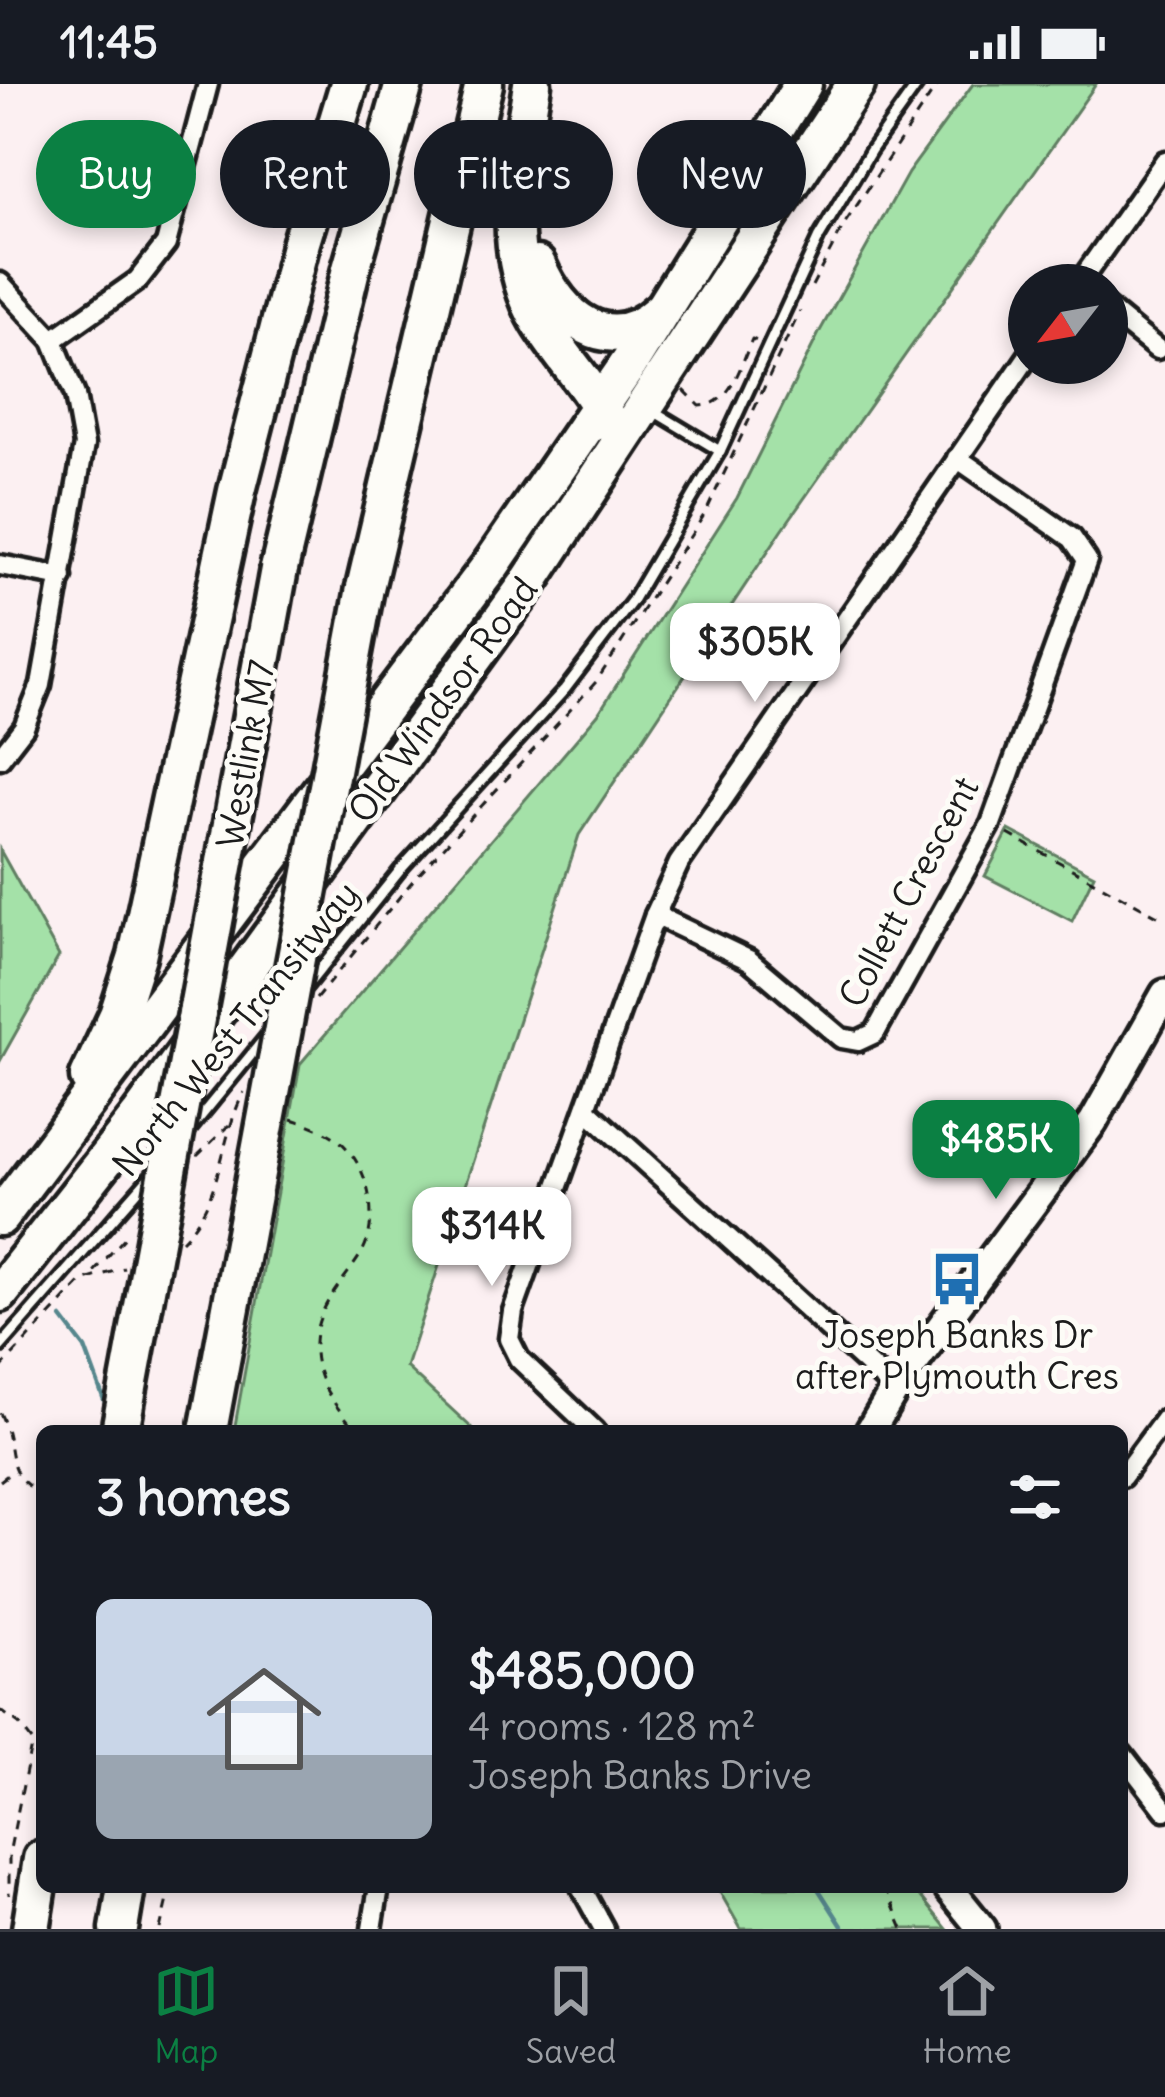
<!DOCTYPE html>
<html lang="en">
<head>
<meta charset="utf-8">
<style>
	body { margin:0; font-family:Delius,sans-serif; background:#20242c; color:#f1f3f6; height:100vh; display:flex; flex-direction:column; font-size:45px; white-space:nowrap }
	* { box-sizing:border-box; margin:0 }
	p { font-size:39px; color:#9ea1a6 }
	.icon { flex:none; width:66px; height:66px; fill:none; stroke:currentColor; stroke-width:2; stroke-linecap:round; stroke-linejoin:round }
	.map { position:relative; flex:1; overflow:hidden }
	.details { position:absolute; left:36px; top:1341px; width:1092px; height:468px; display:flex; flex-direction:column; background:#171b24; border-radius:18px; box-shadow:0 6px 18px #0003 }
	.details>* { flex:none }
	.top-card { position:absolute; left:36px; top:36px; width:1095px; height:108px; display:flex; gap:24px }
	.needle { width:78px; rotate:239deg }
	.fabs { position:absolute; left:1008px; top:180px; display:grid; gap:24px }
	.fabs a { display:grid; place-items:center; width:120px; height:120px; border-radius:50%; background:#171b24; box-shadow:0 6px 18px #0003; font-size:60px }
	.price { position:absolute; translate:-50% -102px; padding:0 27px; border-radius:24px; background:#fff; color:#222; font-size:39px; line-height:78px; filter:drop-shadow(0 3px 6px #0008) }
	.price::after { content:''; position:absolute; left:50%; top:72px; width:36px; height:27px; margin-left:-18px; background:inherit; clip-path:polygon(0 0,100% 0,50% 100%) }
	.price.on { background:#0b8043; color:#fff }
	ul { padding:0; list-style:none }
	li { display:flex; align-items:center; gap:36px; height:300px; padding:0 60px }
	li span { display:grid; place-items:center; flex:none; width:336px; height:240px; border-radius:18px; color:#555 }
	li>.icon { margin-inline-start:auto }
	span .icon { width:144px; height:144px; fill:#fffc; stroke-width:1 }
	li b { font-size:51px }
	h2 { display:flex; justify-content:space-between; align-items:center; height:144px; padding:0 60px; font-size:51px }
	.pill { padding:0 42px; border-radius:54px; background:#171b24; box-shadow:0 6px 18px #0003; font-size:42px; line-height:108px }
	.pill.on { background:#0b8043; color:#fff }
	.status { display:flex; justify-content:space-between; align-items:center; height:84px; padding:0 60px; background:#171b24; direction:ltr }
	.status svg { height:33px; fill:currentColor }
	.tab-bar { display:flex; justify-content:space-around; align-items:center; height:168px; border-top:3px solid #363941; background:#171b24; font-size:33px; color:#9ea1a6 }
	.tab-bar a { display:grid; justify-items:center; gap:6px }
	.tab-bar .on { color:#0b8043 }
	.map>svg:first-child { display:block }
	.green { fill:#a4e1a8; stroke:#607e62; stroke-width:3 }
	.lines { fill:none; stroke-linecap:round; stroke-linejoin:round }
	.stream { stroke:#56878d; stroke-width:4.5 }
	.lane-casing { stroke:#1c1c1c; stroke-width:18 }
	.street-casing { stroke:#1c1c1c; stroke-width:27 }
	.secondary-casing { stroke:#1c1c1c; stroke-width:36 }
	.highway-casing { stroke:#1c1c1c; stroke-width:45 }
	.path { stroke:#1c1c1c; stroke-width:3; stroke-dasharray:9 9; stroke-linecap:butt }
	.lane { stroke:#fdfcf7; stroke-width:9 }
	.street { stroke:#fdfcf7; stroke-width:18 }
	.secondary { stroke:#fdfcf7; stroke-width:27 }
	.highway { stroke:#fdfcf7; stroke-width:36 }
	.highway-bridge-casing { stroke:#1c1c1c; stroke-width:45; stroke-linecap:butt }
	.highway-bridge { stroke:#fdfcf7; stroke-width:36 }
	.labels { text-anchor:middle; dominant-baseline:central; stroke-width:10; stroke-linejoin:round; paint-order:stroke }
	.street-label { font-size:36px; fill:#1c1c1c; stroke:#fdfcf7 }
	.poi-label { font-size:36px; fill:#1c1c1c; stroke:#fdfcf7 }
</style>
</head>
<body>
<div class="status"><b>11:45</b><svg viewBox="0 0 49 12"><path d="M0 12V9h3v3zM5 12V6h3v6zM10 12V3h3v9zM15 12V0h3v12zM26 1h20v11H26zM47 4h2v5h-2z"/></svg></div>
<div class="map">
<svg width="1165" height="1845" viewBox="0 0 1165 1845">
	<rect width="100%" height="100%" fill="#fcf0f2"/>
	<filter id="ink" filterUnits="userSpaceOnUse"><feTurbulence type="fractalNoise" baseFrequency=".00833" numOctaves="2"/><feDisplacementMap in="SourceGraphic" scale="24" xChannelSelector="R" yChannelSelector="G"/><feConvolveMatrix kernelMatrix="1 2 1 2 8 2 1 2 1" color-interpolation-filters="sRGB"/></filter>
	<g filter="url(#ink)">
		<g class="green">
			<polygon points="973,0 1096,0 782,446 579,751 406,1283 475,1347 234,1347 300,980 598,630 737,414 820,247 908,89"/>
			<polygon points="1009,746 1094,791 1072,837 985,792"/>
			<polygon points="0,766 59,872 0,977"/>
			<polygon points="717,1803 913,1803 947,1845 741,1845"/>
		</g>
		<g class="lines">
			<g class="stream">
				<polyline points="62,1234 85,1264 107,1324"/>
				<polyline points="817,1803 844,1845"/>
			</g>
			<defs>
				<g id="lane">
					<polyline points="650,325 720,367"/>
					<polyline points="306,903 401,785 565,605 632,517 720,367 819,153 871,66 918,0"/>
					<polyline points="188,1048 269,949"/>
					<polyline points="0,1263 154,1088"/>
				</g>
				<g id="street">
					<polyline points="0,199 53,256 75,311 84,361 41,601 24,643 0,674"/>
					<polyline points="1078,201 1165,77"/>
					<polyline points="1107,224 1157,265"/>
					<polyline points="53,256 138,196 166,160 208,0"/>
					<polyline points="0,481 62,493"/>
					<polyline points="655,831 749,876 841,954 858,957 875,949 991,740 1087,476 1072,454 957,374"/>
					<polyline points="587,1026 895,1305"/>
					<polyline points="595,1347 519,1275 509,1255 513,1227 655,831 679,779 1029,271"/>
					<polyline points="1122,1393 1165,1335"/>
					<polyline points="1122,1670 1165,1726"/>
					<polyline points="581,1803 604,1845"/>
					<polyline points="372,1845 379,1803"/>
				</g>
				<g id="secondary">
					<polyline points="870,1347 895,1305 1093,1038 1165,910"/>
					<polyline points="948,1803 982,1845"/>
				</g>
				<g id="highway">
					<path d="M532,0C520,82 496,162 540,238C561,273 591,302 609,339"/>
					<path d="M537,181C559,234 609,275 659,228"/>
					<polyline points="279,485 351,185 404,0"/>
					<polyline points="365,504 484,0"/>
					<polyline points="89,993 118,931 137,872 237,407 301,158 349,0"/>
					<polyline points="0,1133 491,481 630,278 803,0"/>
					<polyline points="0,1209 139,1033 527,501 856,0"/>
					<polyline points="31,1845 42,1775"/>
					<polyline points="119,1845 126,1803"/>
				</g>
			</defs>
			<use href="#lane" class="lane-casing"/>
			<use href="#street" class="street-casing"/>
			<use href="#secondary" class="secondary-casing"/>
			<use href="#highway" class="highway-casing"/>
			<g class="path">
				<polyline points="812,202 845,139 938,0"/>
				<path d="M684,306L700,322C732,321 741,280 752,255L759,258"/>
				<polyline points="1008,750 1165,836"/>
				<polyline points="316,915 415,794 596,598 706,428 800,227"/>
				<path d="M292,1035C306,1039 322,1045 334,1053C368,1076 382,1135 361,1170C343,1199 317,1221 315,1258C313,1295 334,1321 357,1347"/>
				<polyline points="197,1072 229,1041"/>
				<path d="M181,1157C224,1115 218,1058 244,1008"/>
				<polyline points="94,1188 127,1151"/>
				<polyline points="0,1285 82,1197 124,1184"/>
				<path d="M0,1329C18,1365 0,1389 42,1410"/>
				<polyline points="0,1397 9,1390"/>
				<polyline points="0,1626 19,1640 32,1657 9,1770 9,1811"/>
				<polyline points="885,1803 903,1845"/>
				<polyline points="160,1845 170,1803"/>
			</g>
			<use href="#lane" class="lane"/>
			<use href="#street" class="street"/>
			<use href="#secondary" class="secondary"/>
			<use href="#highway" class="highway"/>
			<defs>
				<g id="highway-bridge">
					<polyline points="120,1347 279,485"/>
					<polyline points="208,1347 365,504"/>
				</g>
			</defs>
			<use href="#highway-bridge" class="highway-bridge-casing"/>
			<use href="#highway-bridge" class="highway-bridge"/>
		</g>
	</g>
	<defs>
		<symbol id="bus-bare" viewBox="-9 -9 18 18"><path d="M-5-6H5V4H4V6H2V4H-2V6H-4V4H-5ZM-3.5-4V0h7V-4ZM-3.5 1.2v1.5H-2V1.2ZM2 1.2v1.5H3.5V1.2Z" fill="#1f6fb2" stroke="#fdfcf7" stroke-width="2.5" paint-order="stroke"/></symbol>
	</defs>
	<g fill-rule="evenodd">
		<use href="#bus-bare" x="919" y="1157" width="76" height="76"/>
	</g>
	<g class="labels">
		<g class="street-label">
			<text transform="translate(443 616) rotate(-54)">Old Windsor Road</text>
			<text transform="translate(246 670) rotate(-80)">Westlink M7</text>
			<text transform="translate(909 808) rotate(-62)">Collett Crescent</text>
			<text transform="translate(236 945) rotate(-51)">North West Transitway</text>
		</g>
		<g class="poi-label">
			<text x="957" y="1251">Joseph Banks Dr<tspan x="957" dy="41">after Plymouth Cres</tspan></text>
		</g>
	</g>
</svg>
<div class="fabs">
<a><svg class="needle" viewBox="-14 -14 28 28"><path d="M0-13l5 13h-10z" fill="#e53935"/><path d="M0 13l5-13h-10z" fill="#9ea1a6"/></svg></a>
</div>
<b class="price" style="left:755px;top:621px">$305K</b>
<b class="price on" style="left:996px;top:1118px">$485K</b>
<b class="price" style="left:492px;top:1205px">$314K</b>
<div class="top-card">
<a class="pill on">Buy</a>
<a class="pill">Rent</a>
<a class="pill">Filters</a>
<a class="pill">New</a>
</div>
<section class="details">
<h2>3 homes<svg class="icon" aria-label="filters" viewBox="0 0 24 24"><path d="M4 7h16M4 17h16"/><circle cx="9" cy="7" r="2"/><circle cx="15" cy="17" r="2"/></svg></h2>
<ul>
<li><span style="background:linear-gradient(#c9d6e8 65%,#9aa5b1 0)"><svg class="icon" aria-label="home" viewBox="0 0 24 24"><path d="M3 11l9-7 9 7M6 9v11h12V9"/></svg></span><div><b>$485,000</b><p>4 rooms · 128 m²</p><p>Joseph Banks Drive</p></div></li>
</ul>
</section>
</div>
<nav class="tab-bar">
<a class="on"><svg class="icon" aria-label="map" viewBox="0 0 24 24"><path d="M3 6l6-2 6 2 6-2v14l-6 2-6-2-6 2zM9 4v14M15 6v14"/></svg>Map</a>
<a><svg class="icon" aria-label="saved" viewBox="0 0 24 24"><path d="M7 4h10v16l-5-4-5 4z"/></svg>Saved</a>
<a><svg class="icon" aria-label="home" viewBox="0 0 24 24"><path d="M3 11l9-7 9 7M6 9v11h12V9"/></svg>Home</a>
</nav>
</body>
</html>
